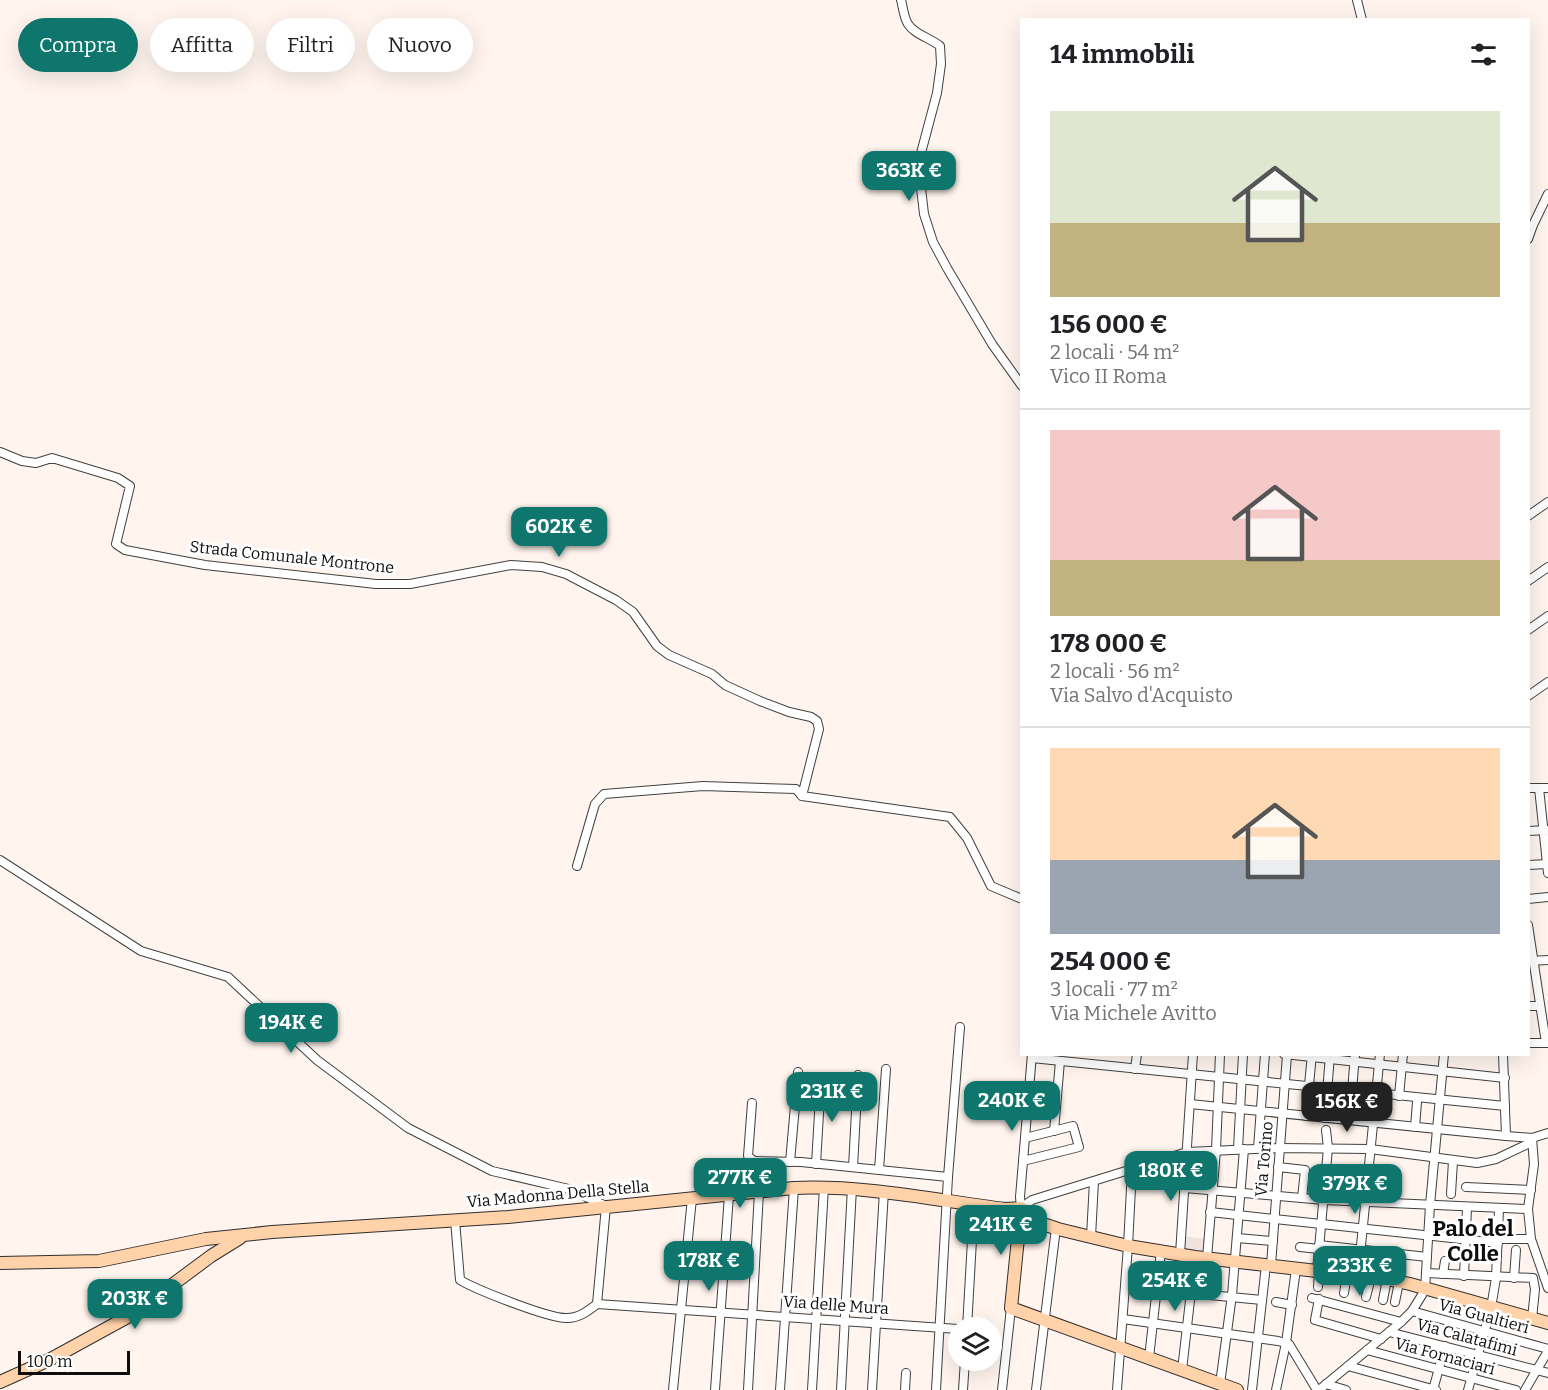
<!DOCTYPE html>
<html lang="it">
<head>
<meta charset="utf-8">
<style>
	body { margin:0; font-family:Bitter,serif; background:#f6f6f6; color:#202124; height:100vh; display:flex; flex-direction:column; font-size:22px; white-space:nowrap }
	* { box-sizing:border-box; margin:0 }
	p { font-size:20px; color:#757577 }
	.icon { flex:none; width:33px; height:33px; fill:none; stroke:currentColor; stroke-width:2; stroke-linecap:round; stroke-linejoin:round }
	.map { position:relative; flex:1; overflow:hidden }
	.details { position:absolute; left:1020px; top:18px; width:510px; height:1038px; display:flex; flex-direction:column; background:#fff; border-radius:0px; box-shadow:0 6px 24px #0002 }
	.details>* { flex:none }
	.banner { position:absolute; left:18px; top:18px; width:570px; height:54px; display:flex; gap:12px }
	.controls { position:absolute; left:948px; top:1317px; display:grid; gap:12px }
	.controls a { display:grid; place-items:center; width:54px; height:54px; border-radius:50%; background:#fff; box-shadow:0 6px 24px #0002; font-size:30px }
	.scale { position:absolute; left:18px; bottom:15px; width:112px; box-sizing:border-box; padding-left:6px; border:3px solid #0d0d0d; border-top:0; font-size:16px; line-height:21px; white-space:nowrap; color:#0d0d0d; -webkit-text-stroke:4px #fff; paint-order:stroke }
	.price { position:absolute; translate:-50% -51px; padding:0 14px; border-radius:12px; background:#0f766e; color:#fff; font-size:20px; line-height:39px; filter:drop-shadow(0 2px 3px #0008) }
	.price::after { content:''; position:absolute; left:50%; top:36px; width:18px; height:14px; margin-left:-9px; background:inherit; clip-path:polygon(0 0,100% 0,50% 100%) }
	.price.current { background:#222; color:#fff }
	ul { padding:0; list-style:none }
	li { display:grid; align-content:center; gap:12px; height:318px; padding:0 30px }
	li+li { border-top:2px solid #e0e0e0 }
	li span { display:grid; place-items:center; height:186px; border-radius:0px; color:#555 }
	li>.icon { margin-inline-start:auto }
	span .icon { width:108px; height:108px; fill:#fffc; stroke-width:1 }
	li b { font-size:26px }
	h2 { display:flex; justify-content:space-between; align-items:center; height:72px; padding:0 30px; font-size:26px }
	.tag { padding:0 21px; border-radius:27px; background:#fff; box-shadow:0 6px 24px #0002; font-size:21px; line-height:54px }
	.tag.current { background:#0f766e; color:#fff }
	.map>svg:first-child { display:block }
	.plaza { fill:#f0e2dc }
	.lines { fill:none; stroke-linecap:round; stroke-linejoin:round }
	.street-casing { stroke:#404040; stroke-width:10 }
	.secondary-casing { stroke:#2f2f2f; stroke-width:14 }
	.street { stroke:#fff; stroke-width:8 }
	.secondary { stroke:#ffd2a9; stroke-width:12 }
	.labels { text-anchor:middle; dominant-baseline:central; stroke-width:6; stroke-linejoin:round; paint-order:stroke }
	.street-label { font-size:16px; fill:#0d0d0d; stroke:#fff }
	.district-label { font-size:22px; font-weight:bold; fill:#0d0d0d; stroke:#fff }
</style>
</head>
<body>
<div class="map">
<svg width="1548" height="1390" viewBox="0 0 1548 1390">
	<rect width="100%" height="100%" fill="#fff5ee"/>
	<polygon class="plaza" points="1184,1236 1206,1239 1204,1254 1182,1251"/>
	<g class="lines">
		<defs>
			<g id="street">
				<path d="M901,0C903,7 904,18 908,24C914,34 930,38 940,46L941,64L937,93L921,153V188L924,214L933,242L947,268L992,344L1022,386"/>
				<polyline points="1357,0 1362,20"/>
				<polyline points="1528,239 1533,225 1548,194"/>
				<polyline points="0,452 22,461 36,463 52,458 118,478 130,486 116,544 125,550 205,565 376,584 410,584 511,565 542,567 566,574 616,600 633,612 657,646 669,655 712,674 725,685 760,701 789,712 811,717 817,721 819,729 802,796 950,817 967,838 991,886 1022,899"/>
				<polyline points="1528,516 1548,502"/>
				<polyline points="1528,581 1548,567"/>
				<polyline points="1528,630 1548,616"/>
				<polyline points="1528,696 1548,682"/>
				<polyline points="1528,788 1548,788"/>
				<polyline points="1539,788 1548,873"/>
				<polyline points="1528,831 1548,830"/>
				<polyline points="0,860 141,951 228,977 317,1060 408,1128 492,1171 569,1189 606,1206 597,1304"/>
				<polyline points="1528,865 1548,864"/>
				<polyline points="577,866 595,804 604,794 703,786 796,789 802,796"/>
				<polyline points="1528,899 1548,897"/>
				<polyline points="1528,925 1546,1043"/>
				<polyline points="1529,961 1548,960"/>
				<polyline points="1528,1006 1540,1006"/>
				<polyline points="1528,1043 1548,1043"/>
				<polyline points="1284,1054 1505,1078"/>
				<polyline points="1503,1054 1506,1136"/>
				<polyline points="1032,1058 1505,1106"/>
				<polyline points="1135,1069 1137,1054"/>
				<polyline points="1352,1091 1355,1054"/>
				<polyline points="1399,1096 1403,1054"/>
				<polyline points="752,1103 748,1156 754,1161"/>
				<polyline points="1190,1104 1506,1136 1532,1138 1548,1133"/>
				<polyline points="1306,1116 1312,1054"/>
				<polyline points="1325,1118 1330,1055"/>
				<polyline points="1415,1127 1417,1102"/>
				<polyline points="1054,1131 1060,1061"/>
				<polyline points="1532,1138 1534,1164 1528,1209 1531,1239 1548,1288"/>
				<polyline points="1258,1148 1265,1054"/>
				<polyline points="1238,1149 1243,1054"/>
				<polyline points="1023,1161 1079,1147 1073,1126 1025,1138"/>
				<polyline points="790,1162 798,1072"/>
				<polyline points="816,1164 821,1080"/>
				<polyline points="853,1167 858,1075"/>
				<polyline points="1278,1167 1305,1170 1302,1198"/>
				<polyline points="879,1170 886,1069"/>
				<polyline points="1326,1171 1345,1172"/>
				<polyline points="948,1177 960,1027"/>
				<polyline points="1466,1187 1531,1190"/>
				<polyline points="1185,1188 1324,1200 1528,1209"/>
				<polyline points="754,1192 754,1161 801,1162 948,1177 936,1390"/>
				<polyline points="1451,1194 1453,1161"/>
				<polyline points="1021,1208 1032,1200 1187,1152 1280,1148 1370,1149 1477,1163 1496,1159 1532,1142"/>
				<polyline points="1021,1208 1020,1197 1032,1054"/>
				<polyline points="1210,1212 1498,1243"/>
				<path d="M455,1220L460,1280C477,1290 550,1319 567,1318C579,1318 588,1311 597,1304L958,1329"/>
				<polyline points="1091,1237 1094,1181"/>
				<polyline points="1237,1238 1273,1241"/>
				<polyline points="1498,1239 1531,1239"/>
				<polyline points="1319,1245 1427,1257"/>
				<polyline points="1300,1247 1319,1249"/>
				<polyline points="1180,1254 1193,1054"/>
				<polyline points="1207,1258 1216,1150 1220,1054"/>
				<polyline points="1271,1265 1287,1055"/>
				<polyline points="1317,1271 1328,1148 1326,1130"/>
				<polyline points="1426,1273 1533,1278 1535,1289 1532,1319"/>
				<polyline points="1443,1274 1445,1261"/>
				<polyline points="1358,1276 1380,1054"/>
				<polyline points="1464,1276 1467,1208"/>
				<polyline points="1514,1278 1516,1250"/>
				<polyline points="1318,1287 1319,1271"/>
				<polyline points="1157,1290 1262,1300"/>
				<polyline points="1344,1293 1347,1275"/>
				<polyline points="1366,1297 1371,1277"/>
				<polyline points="1312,1298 1401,1322"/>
				<polyline points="1319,1299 1315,1320 1381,1339"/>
				<polyline points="1383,1300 1387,1279"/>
				<polyline points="1276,1302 1292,1305"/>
				<polyline points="1395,1302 1399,1282"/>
				<polyline points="1412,1311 1548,1349"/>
				<polyline points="1123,1319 1278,1341 1289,1344 1317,1390"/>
				<polyline points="967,1328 974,1205"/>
				<polyline points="1389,1332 1548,1373"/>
				<polyline points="1367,1350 1516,1390"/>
				<polyline points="1149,1358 1161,1251"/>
				<polyline points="1348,1366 1436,1390"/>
				<polyline points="1182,1370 1195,1257"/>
				<polyline points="1220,1384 1232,1295 1244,1149"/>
				<polyline points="1326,1384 1346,1390"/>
				<polyline points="673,1390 692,1198"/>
				<polyline points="715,1390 729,1195"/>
				<polyline points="748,1390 759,1192"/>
				<polyline points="780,1390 794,1188"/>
				<polyline points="812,1390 824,1187"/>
				<polyline points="841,1390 852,1188"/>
				<polyline points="872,1390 884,1191"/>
				<polyline points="905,1390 906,1373"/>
				<polyline points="963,1390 965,1360"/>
				<polyline points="1002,1390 1011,1308"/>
				<polyline points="1036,1390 1056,1228"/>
				<polyline points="1117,1390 1128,1246 1132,1169"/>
				<polyline points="1252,1390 1266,1265"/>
				<polyline points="1276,1390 1286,1343 1296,1269"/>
				<polyline points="1319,1390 1401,1322 1412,1311 1425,1290 1430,1205 1444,1054"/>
				<polyline points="1433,1390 1445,1346"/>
				<polyline points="1468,1390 1491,1308 1496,1278 1499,1209"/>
				<polyline points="1525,1390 1548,1351"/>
			</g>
			<g id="secondary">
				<polyline points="1021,1208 1031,1220 1058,1229 1128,1246 1195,1257 1387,1279 1410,1284 1548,1323"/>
				<polyline points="1021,1208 1011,1308 1237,1390"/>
				<path d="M0,1263L99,1261L206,1239L272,1232L508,1217L794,1188C865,1185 935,1200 1005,1209L1021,1208"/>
				<polyline points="0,1382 49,1360 133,1314 211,1256 240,1238"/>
			</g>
		</defs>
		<use href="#street" class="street-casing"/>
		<use href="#secondary" class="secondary-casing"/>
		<use href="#street" class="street"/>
		<use href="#secondary" class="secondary"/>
	</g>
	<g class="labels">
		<g class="street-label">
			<text transform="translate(292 557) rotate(6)">Strada Comunale Montrone</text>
			<text transform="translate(1264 1159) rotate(-85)">Via Torino</text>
			<text transform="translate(558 1194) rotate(-5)">Via Madonna Della Stella</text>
			<text transform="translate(836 1305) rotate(4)">Via delle Mura</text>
			<text transform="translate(1484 1316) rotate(15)">Via Gualtieri</text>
			<text transform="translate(1467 1337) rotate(15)">Via Calatafimi</text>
			<text transform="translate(1445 1356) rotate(15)">Via Fornaciari</text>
		</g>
		<g class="district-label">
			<text x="1473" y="1228">Palo del<tspan x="1473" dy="25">Colle</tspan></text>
		</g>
	</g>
</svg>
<div class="controls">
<a><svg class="icon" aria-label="layers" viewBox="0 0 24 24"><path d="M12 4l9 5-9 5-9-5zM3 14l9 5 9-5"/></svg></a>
</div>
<div class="scale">100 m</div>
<b class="price" style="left:909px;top:202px">363K €</b>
<b class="price" style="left:559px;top:558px">602K €</b>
<b class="price" style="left:291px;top:1054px">194K €</b>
<b class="price" style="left:832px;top:1123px">231K €</b>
<b class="price" style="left:1012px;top:1132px">240K €</b>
<b class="price current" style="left:1347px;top:1133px">156K €</b>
<b class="price" style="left:1171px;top:1202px">180K €</b>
<b class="price" style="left:740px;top:1209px">277K €</b>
<b class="price" style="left:1355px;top:1215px">379K €</b>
<b class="price" style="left:1001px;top:1256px">241K €</b>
<b class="price" style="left:709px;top:1292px">178K €</b>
<b class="price" style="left:1360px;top:1297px">233K €</b>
<b class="price" style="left:1175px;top:1312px">254K €</b>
<b class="price" style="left:135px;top:1330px">203K €</b>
<div class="banner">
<a class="tag current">Compra</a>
<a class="tag">Affitta</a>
<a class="tag">Filtri</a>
<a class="tag">Nuovo</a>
</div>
<section class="details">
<h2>14 immobili<svg class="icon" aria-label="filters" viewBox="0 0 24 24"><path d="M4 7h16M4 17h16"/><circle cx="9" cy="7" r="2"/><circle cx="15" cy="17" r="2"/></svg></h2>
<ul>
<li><span style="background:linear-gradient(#dfe7d0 60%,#c2b280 0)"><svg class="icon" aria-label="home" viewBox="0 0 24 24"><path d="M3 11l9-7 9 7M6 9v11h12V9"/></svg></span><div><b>156 000 €</b><p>2 locali · 54 m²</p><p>Vico II Roma</p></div></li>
<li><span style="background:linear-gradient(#f6c9c9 70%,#c2b280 0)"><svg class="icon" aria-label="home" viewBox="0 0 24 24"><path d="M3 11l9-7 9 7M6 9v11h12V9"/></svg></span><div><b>178 000 €</b><p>2 locali · 56 m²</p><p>Via Salvo d'Acquisto</p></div></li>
<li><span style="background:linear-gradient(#ffd9b3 60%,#9aa5b1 0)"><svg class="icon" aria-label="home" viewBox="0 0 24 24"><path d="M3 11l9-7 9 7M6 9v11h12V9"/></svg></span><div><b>254 000 €</b><p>3 locali · 77 m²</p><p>Via Michele Avitto</p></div></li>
</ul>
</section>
</div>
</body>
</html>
